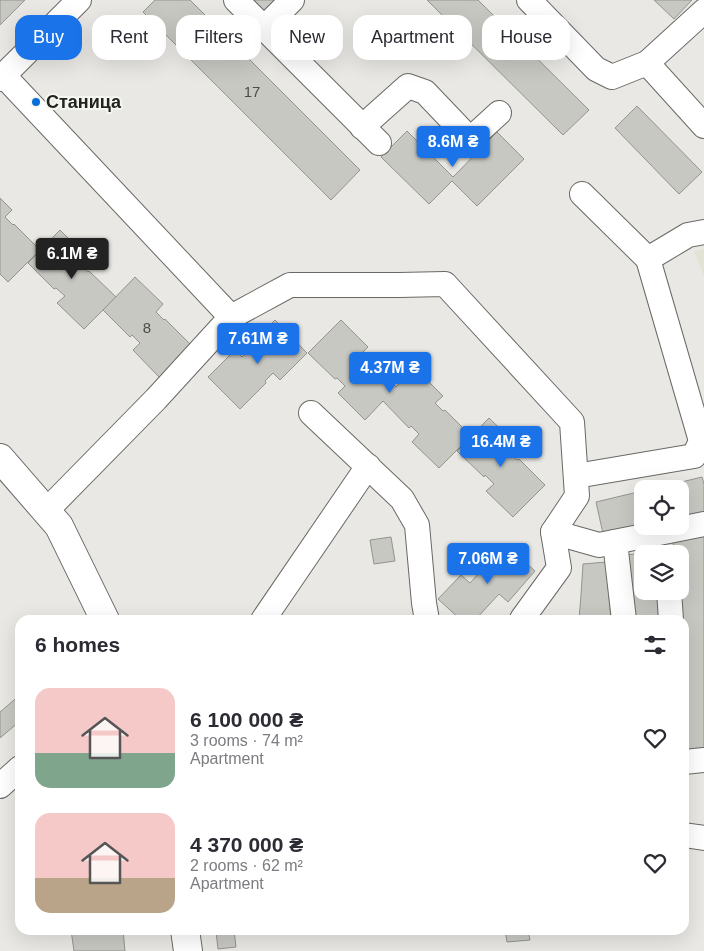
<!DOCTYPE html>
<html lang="en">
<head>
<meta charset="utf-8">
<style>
	body { margin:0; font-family:Arial,sans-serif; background:#f2f2f3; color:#2b2b33; height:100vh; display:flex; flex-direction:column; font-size:19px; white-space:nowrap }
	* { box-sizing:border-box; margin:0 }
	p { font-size:16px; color:#7c7c81 }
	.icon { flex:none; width:28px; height:28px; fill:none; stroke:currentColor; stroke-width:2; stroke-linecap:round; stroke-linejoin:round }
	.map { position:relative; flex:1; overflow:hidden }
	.panel { position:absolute; left:15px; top:615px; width:674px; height:320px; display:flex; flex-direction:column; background:#fff; border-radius:15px; box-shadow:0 5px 20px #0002 }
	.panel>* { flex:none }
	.hud { position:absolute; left:15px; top:15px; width:675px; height:45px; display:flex; gap:10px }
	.buttons { position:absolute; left:634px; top:480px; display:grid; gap:10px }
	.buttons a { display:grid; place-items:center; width:55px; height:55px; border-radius:10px; background:#fff; box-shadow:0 5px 20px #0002; font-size:25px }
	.price { position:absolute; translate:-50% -42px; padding:0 11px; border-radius:5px; background:#1a73e8; color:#fff; font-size:16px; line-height:32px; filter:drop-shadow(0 1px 2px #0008) }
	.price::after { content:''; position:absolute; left:50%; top:30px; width:15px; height:11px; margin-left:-8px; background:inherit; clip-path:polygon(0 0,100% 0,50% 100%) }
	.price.active { background:#222; color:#fff }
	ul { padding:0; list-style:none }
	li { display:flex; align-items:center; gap:15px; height:125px; padding:0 20px }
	li span { display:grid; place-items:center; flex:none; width:140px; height:100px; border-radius:15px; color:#555 }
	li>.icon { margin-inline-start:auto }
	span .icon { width:60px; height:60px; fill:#fffc; stroke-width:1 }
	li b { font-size:21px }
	h2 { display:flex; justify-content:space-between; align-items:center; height:60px; padding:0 20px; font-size:21px }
	.pill { padding:0 18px; border-radius:15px; background:#fff; box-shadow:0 5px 20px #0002; font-size:18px; line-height:45px }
	.pill.active { background:#1a73e8; color:#fff }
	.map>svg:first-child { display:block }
	.built { fill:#e2e2d5 }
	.building { fill:#c8c8c3; stroke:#94948f }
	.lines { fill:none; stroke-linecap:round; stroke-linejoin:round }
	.minor-casing { stroke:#696965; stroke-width:26 }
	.major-casing { stroke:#696965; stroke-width:30 }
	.minor { stroke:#fff; stroke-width:24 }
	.major { stroke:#fff; stroke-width:28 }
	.poi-dot { fill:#0770d8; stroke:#f6f6f1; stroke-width:2 }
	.labels { text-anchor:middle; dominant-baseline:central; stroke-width:4; stroke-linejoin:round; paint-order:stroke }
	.number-label { font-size:15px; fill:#4c4c4a }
	.poi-label { font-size:18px; font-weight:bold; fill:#222221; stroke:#f6f6f1; text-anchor:start }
</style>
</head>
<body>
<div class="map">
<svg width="704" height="951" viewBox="0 0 704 951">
	<rect width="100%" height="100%" fill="#e9e8e4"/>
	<polygon class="built" points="704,249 704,276 694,251"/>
	<g class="building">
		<polygon points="0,0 25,0 0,25"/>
		<polygon points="155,0 190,0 360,170 331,200 143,12"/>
		<polygon points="254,0 274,0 264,10"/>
		<polygon points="427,0 478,0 589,110 563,135"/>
		<polygon points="654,0 692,0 674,19"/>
		<polygon points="637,106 702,172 679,194 615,128"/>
		<polygon points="407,131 453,177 497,132 524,159 477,206 452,181 429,204 381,157"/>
		<polygon points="0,198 12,210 5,217 13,225 14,224 40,250 8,282 0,274"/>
		<polygon points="60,230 87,257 80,264 88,272 89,271 116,297 84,329 57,303 65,296 56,288 54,289 28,263"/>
		<polygon points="135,277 163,304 156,312 164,320 165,319 191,345 159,377 133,350 140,343 132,335 130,337 103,310"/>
		<polygon points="275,320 307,353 280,380 273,373 265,381 266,383 240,409 208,377 235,350 242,357 250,349 248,347"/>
		<polygon points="341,320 368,347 361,354 369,362 370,361 396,387 415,368 443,396 435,403 443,411 445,410 471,436 439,468 412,442 419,434 411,426 409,428 383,401 365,420 338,393 345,386 337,378 335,379 308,353"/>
		<polygon points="489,418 517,445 509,452 517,460 519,459 545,485 513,517 486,491 494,484 485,475 484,477 457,451"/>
		<polygon points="702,477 704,484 704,515 680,521 680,489 653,489"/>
		<polygon points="642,491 642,526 604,538 596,502"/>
		<polygon points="704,534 704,752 687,754 684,706 684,620 678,620 680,591 680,554 674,554 673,539"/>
		<polygon points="391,537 395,561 374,564 370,540"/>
		<polygon points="505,544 535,571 508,602 499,594 475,620 461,620 438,599 461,575 470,583"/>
		<polygon points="660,552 660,554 642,554 642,591 663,591 665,620 631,620 623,555"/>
		<polygon points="606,562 611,620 579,620 581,595 583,564"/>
		<polygon points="20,695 20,721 0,738 0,712"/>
		<polygon points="71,930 123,930 125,951 74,951"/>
		<polygon points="234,930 236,947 218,949 216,932"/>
		<polygon points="505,930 528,930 530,940 507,942"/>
	</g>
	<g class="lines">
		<defs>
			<g id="minor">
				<polyline points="236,0 379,143"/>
				<polyline points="529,0 596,69 612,77 647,63 704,11"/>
				<polyline points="264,28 292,0"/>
				<polyline points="647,63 704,126"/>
				<polyline points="4,76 231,317"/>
				<polyline points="0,79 79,0"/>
				<polyline points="362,127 408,86 425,92 466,135 476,134 499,113"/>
				<polyline points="648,259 688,235 704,232"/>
				<polyline points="311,413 402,499 417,525 424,603 427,620"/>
				<polyline points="576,476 694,456 701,441 648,259 582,194"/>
				<polyline points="46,511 156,399 231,317 290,285 399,285 445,284 572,422 577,496 553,532 559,568 522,619 522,620"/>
				<polyline points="553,532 599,545 704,524"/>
				<polyline points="615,542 624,620"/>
				<polyline points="669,591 671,620"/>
				<polyline points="263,620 368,466"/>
				<polyline points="684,762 704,760"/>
				<polyline points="0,786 20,768"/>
				<polyline points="684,835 704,838"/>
			</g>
			<g id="major">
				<polyline points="0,458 59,526 105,620"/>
				<polyline points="185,930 188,951"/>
			</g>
		</defs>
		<use href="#minor" class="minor-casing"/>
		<use href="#major" class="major-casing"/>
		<use href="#minor" class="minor"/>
		<use href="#major" class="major"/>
	</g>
	<circle class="poi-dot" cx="36" cy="102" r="5"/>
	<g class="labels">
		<g class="number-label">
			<text x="252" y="91">17</text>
			<text x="147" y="327">8</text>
		</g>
		<g class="poi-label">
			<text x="46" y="102">Станица</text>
		</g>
	</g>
</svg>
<div class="buttons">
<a><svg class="icon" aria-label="locate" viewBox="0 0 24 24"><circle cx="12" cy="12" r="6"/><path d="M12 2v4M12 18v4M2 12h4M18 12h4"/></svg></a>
<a><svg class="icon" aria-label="layers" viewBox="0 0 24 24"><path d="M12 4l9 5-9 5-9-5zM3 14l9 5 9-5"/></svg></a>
</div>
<b class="price" style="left:453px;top:168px">8.6M ₴</b>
<b class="price active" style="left:72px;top:280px">6.1M ₴</b>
<b class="price" style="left:258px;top:365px">7.61M ₴</b>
<b class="price" style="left:390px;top:394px">4.37M ₴</b>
<b class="price" style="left:501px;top:468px">16.4M ₴</b>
<b class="price" style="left:488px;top:585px">7.06M ₴</b>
<div class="hud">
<a class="pill active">Buy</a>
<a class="pill">Rent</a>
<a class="pill">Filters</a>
<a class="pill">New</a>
<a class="pill">Apartment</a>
<a class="pill">House</a>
</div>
<section class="panel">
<h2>6 homes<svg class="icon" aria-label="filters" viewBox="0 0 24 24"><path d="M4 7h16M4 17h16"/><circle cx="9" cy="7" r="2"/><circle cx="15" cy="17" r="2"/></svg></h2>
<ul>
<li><span style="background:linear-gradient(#f6c9c9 65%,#7fa58c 0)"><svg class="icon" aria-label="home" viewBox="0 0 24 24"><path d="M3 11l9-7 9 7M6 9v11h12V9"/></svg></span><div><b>6 100 000 ₴</b><p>3 rooms · 74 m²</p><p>Apartment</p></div><svg class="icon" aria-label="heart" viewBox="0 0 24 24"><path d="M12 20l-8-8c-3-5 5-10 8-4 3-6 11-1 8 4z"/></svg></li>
<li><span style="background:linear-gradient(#f6c9c9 65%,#b9a48a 0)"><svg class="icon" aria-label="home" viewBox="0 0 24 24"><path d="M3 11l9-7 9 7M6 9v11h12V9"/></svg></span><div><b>4 370 000 ₴</b><p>2 rooms · 62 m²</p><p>Apartment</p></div><svg class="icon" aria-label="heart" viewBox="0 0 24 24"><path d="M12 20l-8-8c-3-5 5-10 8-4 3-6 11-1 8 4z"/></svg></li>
</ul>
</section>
</div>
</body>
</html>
